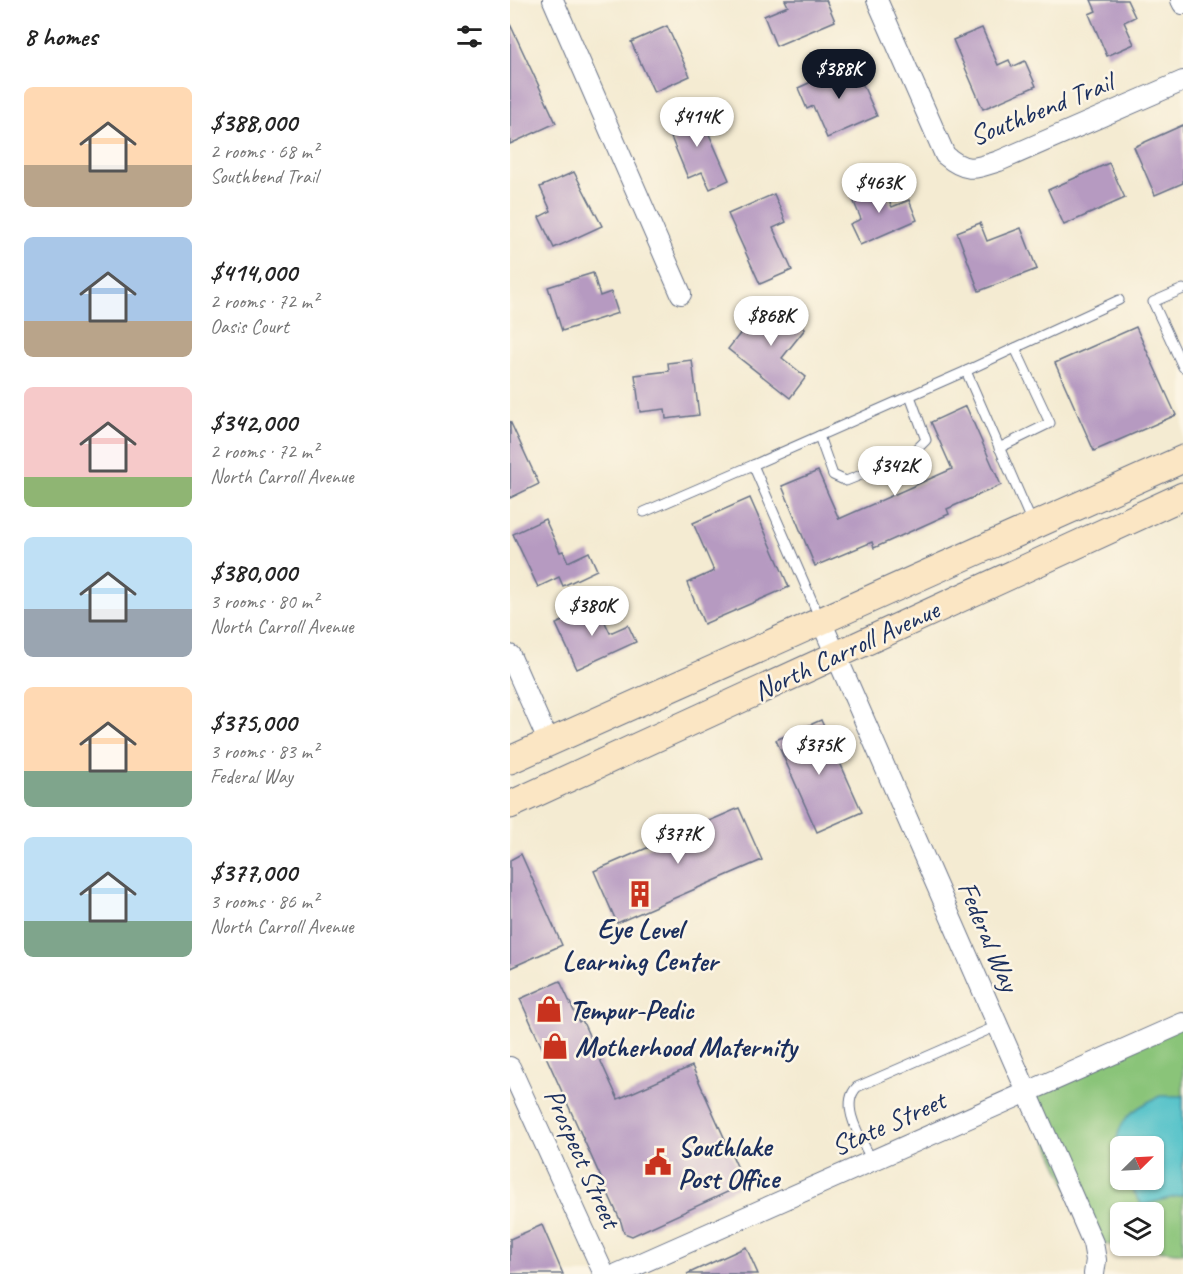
<!DOCTYPE html>
<html lang="en">
<head>
<meta charset="utf-8">
<style>
	body { margin:0; font-family:Caveat,sans-serif; background:#f2f2f2; color:#222; height:100vh; display:flex; flex-direction:column; font-size:22px; white-space:nowrap }
	* { box-sizing:border-box; margin:0 }
	p { font-size:20px; color:#767676 }
	.icon { flex:none; width:33px; height:33px; fill:none; stroke:currentColor; stroke-width:2; stroke-linecap:round; stroke-linejoin:round }
	.map { position:relative; flex:1; overflow:hidden }
	.panel { display:flex; flex-direction:column; background:#fff; width:510px }
	.panel>* { flex:none }
	.needle { width:39px; rotate:66deg }
	.buttons { position:absolute; left:600px; top:1136px; display:grid; gap:12px }
	.buttons a { display:grid; place-items:center; width:54px; height:54px; border-radius:9px; background:#fff; box-shadow:0 2px 4px #0004; font-size:30px }
	.price { position:absolute; translate:-50% -51px; padding:0 14px; border-radius:21px; background:#fff; color:#222; font-size:20px; line-height:39px; filter:drop-shadow(0 2px 3px #0008) }
	.price::after { content:''; position:absolute; left:50%; top:36px; width:18px; height:14px; margin-left:-9px; background:inherit; clip-path:polygon(0 0,100% 0,50% 100%) }
	.price.selected { background:#111827; color:#fff }
	ul { padding:0; list-style:none }
	li { display:flex; align-items:center; gap:18px; height:150px; padding:0 24px }
	li span { display:grid; place-items:center; flex:none; width:168px; height:120px; border-radius:9px; color:#555 }
	li>.icon { margin-inline-start:auto }
	span .icon { width:72px; height:72px; fill:#fffc; stroke-width:1 }
	li b { font-size:26px }
	h2 { display:flex; justify-content:space-between; align-items:center; height:72px; padding:0 24px; font-size:26px }
	main { display:flex; flex:1; min-height:0 }
	.map>svg:first-child { display:block }
	.green { fill:#8ac479; stroke:#527a6c; stroke-width:1.5; fill-rule:evenodd }
	.water { fill:#54c2c9; stroke:#387894; stroke-width:1.5 }
	.building { fill:#b69ac1 }
	.lines { fill:none; stroke-linecap:round; stroke-linejoin:round }
	.lane-casing { stroke:#677187; stroke-width:11 }
	.street-casing { stroke:#677187; stroke-width:22 }
	.secondary-casing { stroke:#677187; stroke-width:29 }
	.lane { stroke:#fff; stroke-width:9 }
	.street { stroke:#fff; stroke-width:20 }
	.secondary { stroke:#fbe6c4; stroke-width:27 }
	.labels { text-anchor:middle; dominant-baseline:central; stroke-width:5; stroke-linejoin:round; paint-order:stroke }
	.street-label { font-size:28px; fill:#1b2f5e; stroke:#fcf5e5 }
	.poi-label { font-size:28px; font-weight:bold; fill:#1b2f5e; stroke:#fcf5e5; text-anchor:start }
</style>
</head>
<body>
<main>
<section class="panel">
<h2>8 homes<svg class="icon" aria-label="filters" viewBox="0 0 24 24"><path d="M4 7h16M4 17h16"/><circle cx="9" cy="7" r="2"/><circle cx="15" cy="17" r="2"/></svg></h2>
<ul>
<li><span style="background:linear-gradient(#ffd9b3 65%,#b9a48a 0)"><svg class="icon" aria-label="home" viewBox="0 0 24 24"><path d="M3 11l9-7 9 7M6 9v11h12V9"/></svg></span><div><b>$388,000</b><p>2 rooms · 68 m²</p><p>Southbend Trail</p></div></li>
<li><span style="background:linear-gradient(#a9c7e8 70%,#b9a48a 0)"><svg class="icon" aria-label="home" viewBox="0 0 24 24"><path d="M3 11l9-7 9 7M6 9v11h12V9"/></svg></span><div><b>$414,000</b><p>2 rooms · 72 m²</p><p>Oasis Court</p></div></li>
<li><span style="background:linear-gradient(#f6c9c9 75%,#8fb573 0)"><svg class="icon" aria-label="home" viewBox="0 0 24 24"><path d="M3 11l9-7 9 7M6 9v11h12V9"/></svg></span><div><b>$342,000</b><p>2 rooms · 72 m²</p><p>North Carroll Avenue</p></div></li>
<li><span style="background:linear-gradient(#bfe0f5 60%,#9aa5b1 0)"><svg class="icon" aria-label="home" viewBox="0 0 24 24"><path d="M3 11l9-7 9 7M6 9v11h12V9"/></svg></span><div><b>$380,000</b><p>3 rooms · 80 m²</p><p>North Carroll Avenue</p></div></li>
<li><span style="background:linear-gradient(#ffd9b3 70%,#7fa58c 0)"><svg class="icon" aria-label="home" viewBox="0 0 24 24"><path d="M3 11l9-7 9 7M6 9v11h12V9"/></svg></span><div><b>$375,000</b><p>3 rooms · 83 m²</p><p>Federal Way</p></div></li>
<li><span style="background:linear-gradient(#bfe0f5 70%,#7fa58c 0)"><svg class="icon" aria-label="home" viewBox="0 0 24 24"><path d="M3 11l9-7 9 7M6 9v11h12V9"/></svg></span><div><b>$377,000</b><p>3 rooms · 86 m²</p><p>North Carroll Avenue</p></div></li>
</ul>
</section>
<div class="map">
<svg width="673" height="1274" viewBox="0 0 673 1274">
	<rect width="100%" height="100%" fill="#fcf5e5"/>
	<filter id="ink" filterUnits="userSpaceOnUse"><feTurbulence type="fractalNoise" baseFrequency=".0167" numOctaves="2"/><feDisplacementMap in="SourceGraphic" scale="12" xChannelSelector="R" yChannelSelector="G"/><feConvolveMatrix kernelMatrix="1 2 1 2 8 2 1 2 1" color-interpolation-filters="sRGB"/></filter>
	<filter id="wash" filterUnits="userSpaceOnUse"><feTurbulence type="fractalNoise" baseFrequency=".008" numOctaves="4" result="noise"/><feDisplacementMap in="SourceGraphic" scale="24" xChannelSelector="R" yChannelSelector="G"/><feGaussianBlur stdDeviation="1.35" result="paint"/><feColorMatrix in="noise" values="0 0 0 0 0 0 0 0 0 0 0 0 0 0 0 0 0 1.4 0 .05"/><feComposite in="paint" operator="in"/></filter>
	<g filter="url(#wash)">
		<rect width="100%" height="100%" fill="#f4ebd2"/>
		<path class="green" d="M673,1023V1253L583,1243L515,1093ZM610,1146H644V1179H610ZM610,1212H644V1245H610Z"/>
		<path class="water" d="M650,1096H673V1195L632,1205L616,1179H644V1146H610V1170C607,1164 607,1158 607,1151C604,1121 624,1108 650,1096Z"/>
		<g id="blocks">
			<g class="building">
				<polygon points="275,0 316,0 325,21 266,46 254,16 278,6"/>
				<polygon points="581,0 617,0 625,17 614,22 624,44 597,56 579,14 586,11"/>
				<polygon points="0,24 46,123 0,144"/>
				<polygon points="157,26 180,76 144,92 121,42"/>
				<polygon points="472,28 488,65 499,60 502,67 515,61 526,86 473,109 443,40"/>
				<polygon points="343,63 367,116 317,138 303,106 297,109 288,88"/>
				<polygon points="188,109 219,180 200,189 192,172 178,178 155,123"/>
				<polygon points="673,125 673,183 645,195 624,147"/>
				<polygon points="599,163 615,198 554,225 538,190"/>
				<polygon points="64,172 92,226 44,248 29,217 41,211 30,187"/>
				<polygon points="370,182 382,207 399,200 407,220 350,245 340,224 351,219 341,195"/>
				<polygon points="264,194 276,222 263,228 282,270 250,284 218,214"/>
				<polygon points="470,223 477,241 511,228 527,269 469,291 447,232"/>
				<polygon points="83,273 90,296 101,292 108,313 52,331 38,287"/>
				<polygon points="257,299 295,329 272,358 296,377 280,398 218,349"/>
				<polygon points="626,327 666,415 584,451 545,363"/>
				<polygon points="182,360 189,415 156,419 155,409 130,412 125,375 159,371 158,363"/>
				<polygon points="456,406 491,485 437,509 439,514 364,548 362,542 305,566 272,486 308,471 329,519 442,469 421,422"/>
				<polygon points="0,421 29,484 0,498"/>
				<polygon points="240,498 279,587 194,624 177,583 204,571 183,523"/>
				<polygon points="35,519 50,552 53,551 58,562 79,552 87,570 53,586 49,577 28,587 3,534"/>
				<polygon points="87,605 100,633 118,625 126,642 67,669 46,624"/>
				<polygon points="311,720 352,812 307,832 266,740"/>
				<polygon points="229,808 252,860 107,923 84,871"/>
				<polygon points="11,854 52,945 0,968 0,860"/>
				<polygon points="50,981 69,1022 72,1020 108,1099 182,1066 235,1184 122,1236 114,1233 111,1222 10,999"/>
				<polygon points="32,1225 53,1274 0,1274 0,1239"/>
				<polygon points="236,1247 248,1274 177,1274"/>
			</g>
		</g>
	</g>
	<g filter="url(#ink)">
		<use href="#blocks" fill-opacity="0" stroke="#677187" stroke-width="1.5"/>
		<g class="lines">
			<defs>
				<g id="lane">
					<polyline points="673,289 643,302 673,367"/>
					<polyline points="456,371 505,348"/>
					<polyline points="309,436 323,475 336,481 401,455 416,440 400,396"/>
					<polyline points="489,448 540,423 505,348 609,300"/>
					<polyline points="243,465 456,371 523,525"/>
					<polyline points="134,512 243,465 310,619"/>
					<path d="M362,1161C353,1141 328,1106 347,1087L487,1026"/>
				</g>
				<g id="street">
					<polyline points="43,0 171,294"/>
					<path d="M367,0L435,155C456,173 464,169 489,161L673,81"/>
					<polyline points="671,0 673,4"/>
					<polyline points="311,621 583,1243 586,1260 584,1274"/>
					<polyline points="0,655 39,743"/>
					<polyline points="0,1067 94,1274"/>
					<polyline points="107,1274 673,1023"/>
				</g>
				<g id="secondary">
					<polyline points="0,760 673,459"/>
					<polyline points="0,805 673,496"/>
				</g>
			</defs>
			<use href="#lane" class="lane-casing"/>
			<use href="#street" class="street-casing"/>
			<use href="#secondary" class="secondary-casing"/>
			<use href="#lane" class="lane"/>
			<use href="#street" class="street"/>
			<use href="#secondary" class="secondary"/>
		</g>
	</g>
	<defs>
		<symbol id="building-bare" viewBox="-9 -9 18 18"><path d="M-4-6H4V6H1V3H-1V6H-4ZM-2.5-4.3h1.7v1.8h-1.7ZM.8-4.3h1.7v1.8H.8ZM-2.5-1h1.7V.8h-1.7ZM.8-1h1.7V.8H.8Z" fill="#c8321e" stroke="#fcf5e5" stroke-width="2.5" paint-order="stroke"/></symbol>
		<symbol id="shop-bare" viewBox="-9 -9 18 18"><path d="M-5-2.5h2.3a2.7 3.5 0 0 1 5.4 0H5L5.5 6h-11ZM-1.5-2.5h3a1.5 2.3 0 0 0-3 0Z" fill="#c8321e" stroke="#fcf5e5" stroke-width="2.5" paint-order="stroke"/></symbol>
		<symbol id="civic-bare" viewBox="-9 -9 18 18"><path d="M-.6-6.5H3V-4.5H.6V-3L4-1V1h2V6H-6V1h2V-1L-.6-3ZM-1.2 2.5V6h2.4V2.5Z" fill="#c8321e" stroke="#fcf5e5" stroke-width="2.5" paint-order="stroke"/></symbol>
	</defs>
	<g fill-rule="evenodd">
		<use href="#building-bare" x="111" y="875" width="38" height="38"/>
		<use href="#shop-bare" x="20" y="990" width="38" height="38"/>
		<use href="#shop-bare" x="26" y="1027" width="38" height="38"/>
		<use href="#civic-bare" x="129" y="1143" width="38" height="38"/>
	</g>
	<g class="labels">
		<g class="street-label">
			<text transform="translate(531 109) rotate(-22)">Southbend Trail</text>
			<text transform="translate(336 650) rotate(-25)">North Carroll Avenue</text>
			<text transform="translate(479 936) rotate(67)">Federal Way</text>
			<text transform="translate(378 1123) rotate(-24)">State Street</text>
			<text transform="translate(73 1158) rotate(66)">Prospect Street</text>
		</g>
		<g class="poi-label">
			<text x="130" y="928" text-anchor="middle">Eye Level<tspan x="130" dy="32">Learning Center</tspan></text>
			<text x="59" y="1009">Tempur-Pedic</text>
			<text x="65" y="1046">Motherhood Maternity</text>
			<text x="168" y="1146">Southlake<tspan x="168" dy="32">Post Office</tspan></text>
		</g>
	</g>
</svg>
<div class="buttons">
<a><svg class="needle" viewBox="-14 -14 28 28"><path d="M0-13l5 13h-10z" fill="#e53935"/><path d="M0 13l5-13h-10z" fill="#767676"/></svg></a>
<a><svg class="icon" aria-label="layers" viewBox="0 0 24 24"><path d="M12 4l9 5-9 5-9-5zM3 14l9 5 9-5"/></svg></a>
</div>
<b class="price selected" style="left:329px;top:100px">$388K</b>
<b class="price" style="left:187px;top:148px">$414K</b>
<b class="price" style="left:369px;top:214px">$463K</b>
<b class="price" style="left:261px;top:347px">$868K</b>
<b class="price" style="left:385px;top:497px">$342K</b>
<b class="price" style="left:82px;top:637px">$380K</b>
<b class="price" style="left:309px;top:776px">$375K</b>
<b class="price" style="left:168px;top:865px">$377K</b>
</div>
</main>
</body>
</html>
